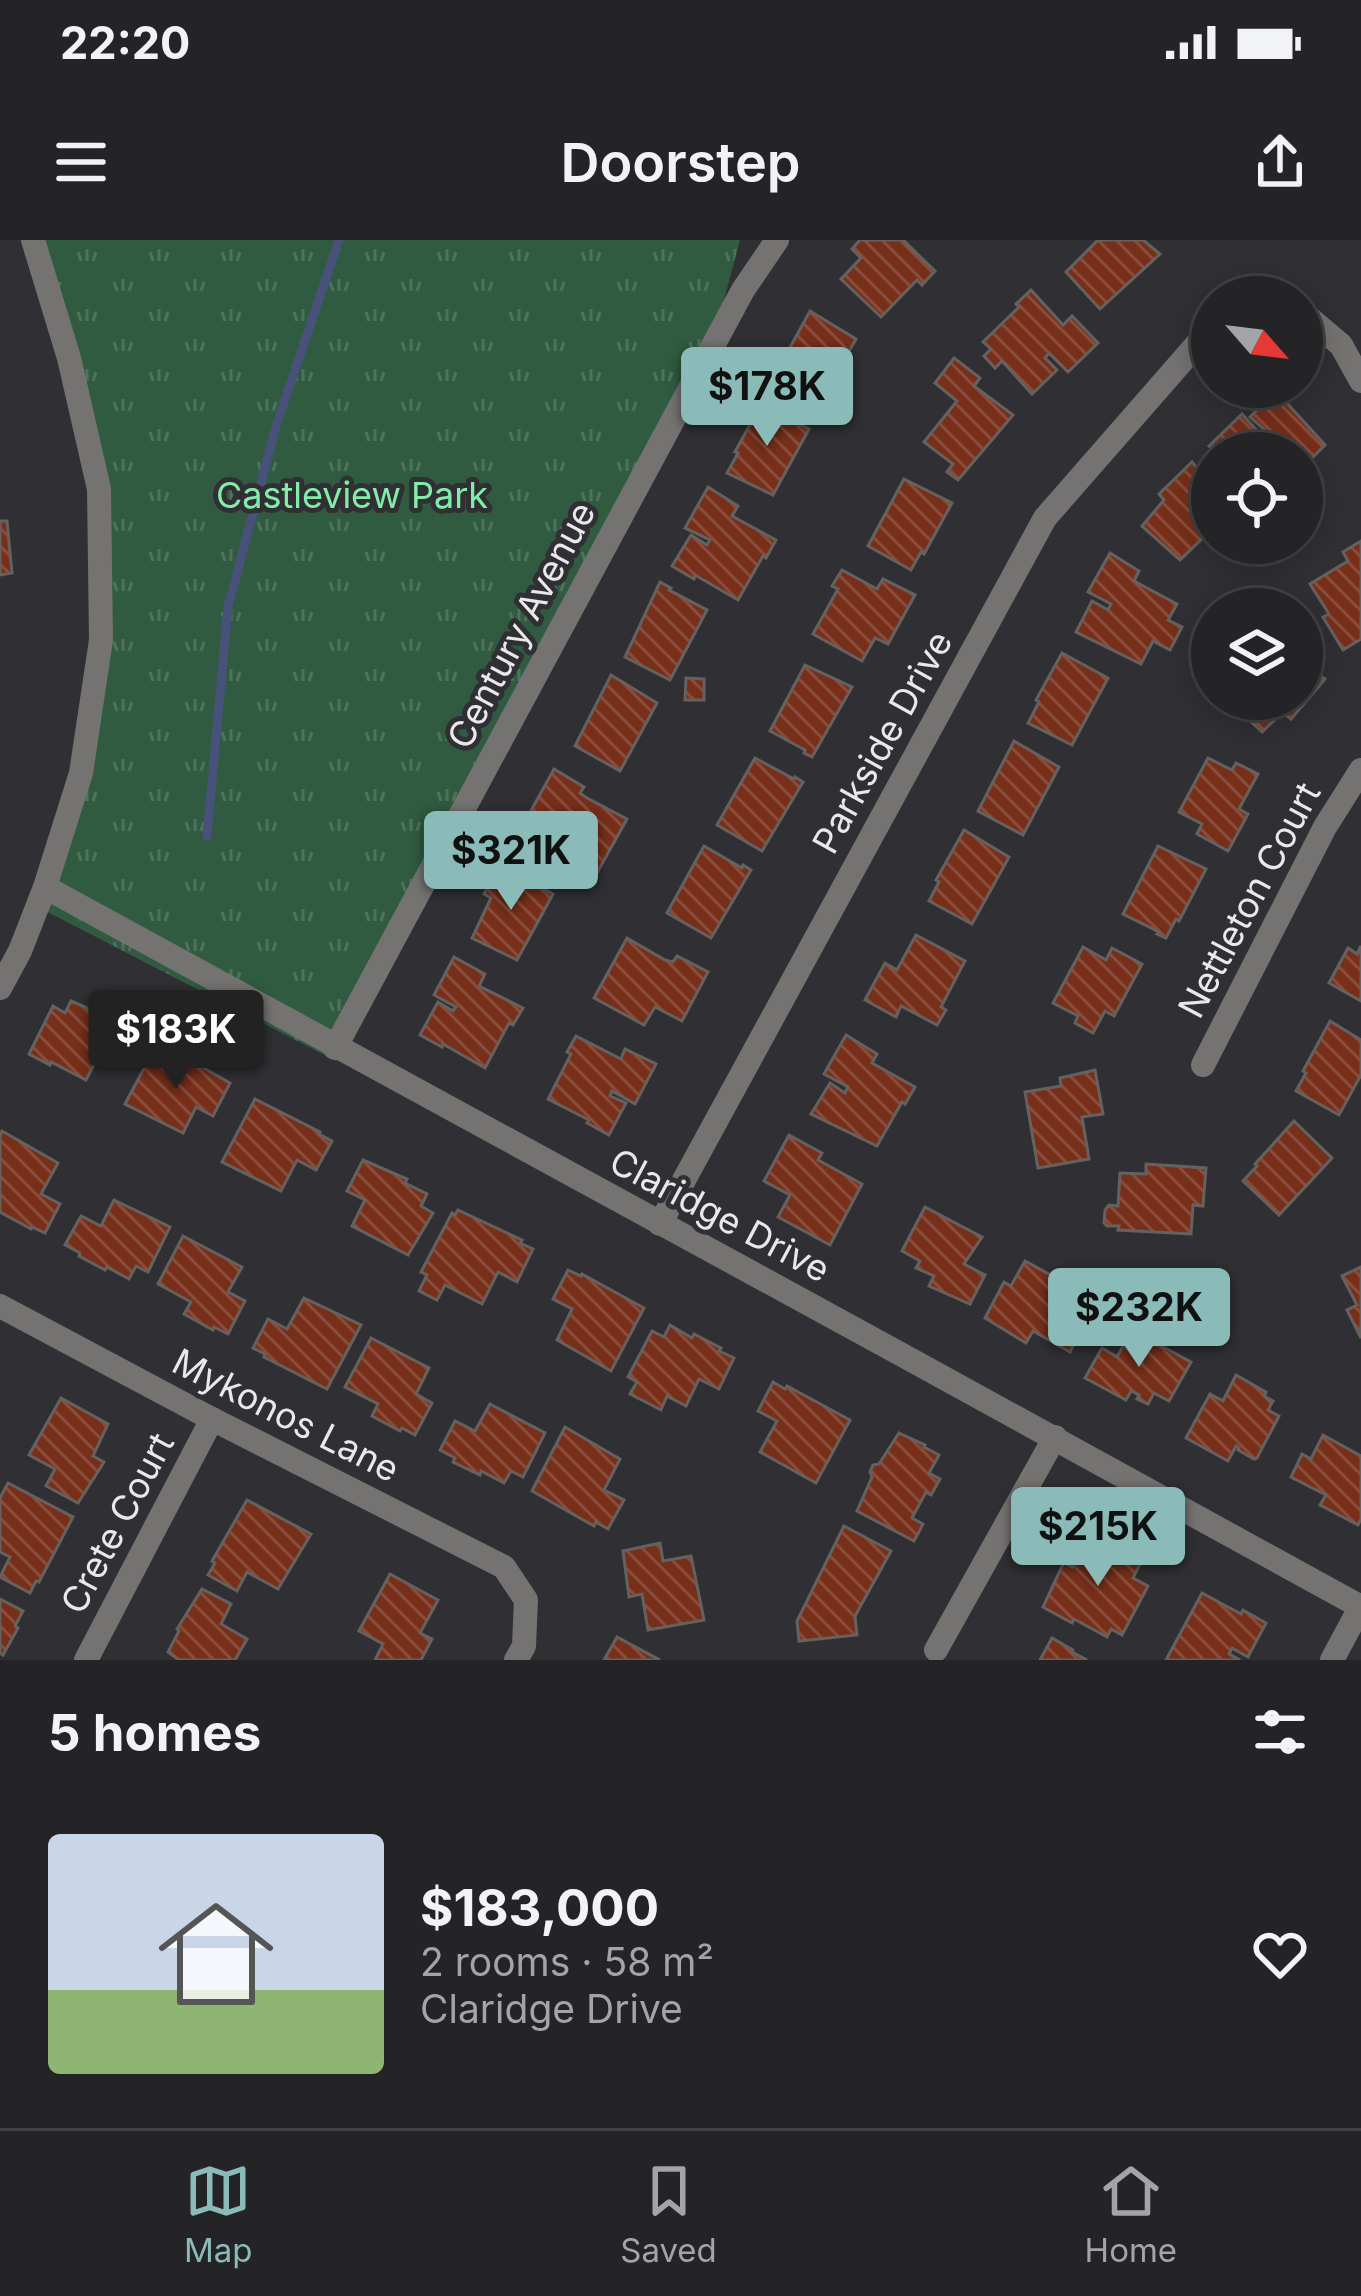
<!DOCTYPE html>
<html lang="en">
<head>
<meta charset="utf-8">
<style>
	body { margin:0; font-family:Inter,sans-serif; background:#2c2b2e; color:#f1f3f6; height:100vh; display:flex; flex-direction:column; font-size:45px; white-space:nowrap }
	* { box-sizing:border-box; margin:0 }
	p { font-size:39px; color:#a3a4a7 }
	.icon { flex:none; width:66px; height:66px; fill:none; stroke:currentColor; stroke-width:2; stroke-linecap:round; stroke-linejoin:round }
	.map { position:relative; height:1420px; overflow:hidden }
	.panel { display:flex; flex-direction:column; background:#242326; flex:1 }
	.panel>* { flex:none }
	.needle { width:78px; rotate:118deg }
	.buttons { position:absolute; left:1191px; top:36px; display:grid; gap:24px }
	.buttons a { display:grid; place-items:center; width:132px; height:132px; border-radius:50%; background:#242326; box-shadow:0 6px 30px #0003,0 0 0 3px #414043; font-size:60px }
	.price { position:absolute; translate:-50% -102px; padding:0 27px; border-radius:12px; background:#8bbbb9; color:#111; font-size:39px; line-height:78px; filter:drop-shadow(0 3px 6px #0008) }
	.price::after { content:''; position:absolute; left:50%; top:72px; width:36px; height:27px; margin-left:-18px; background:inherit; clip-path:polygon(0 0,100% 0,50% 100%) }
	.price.active { background:#222; color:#fff }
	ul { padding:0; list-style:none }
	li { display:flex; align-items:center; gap:36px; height:300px; padding:0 48px }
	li+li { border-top:3px solid #414043 }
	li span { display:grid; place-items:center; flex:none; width:336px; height:240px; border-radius:12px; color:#555 }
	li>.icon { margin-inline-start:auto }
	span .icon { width:144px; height:144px; fill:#fffc; stroke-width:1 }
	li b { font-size:51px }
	h2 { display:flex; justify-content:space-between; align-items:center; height:144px; padding:0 48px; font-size:51px }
	.status { display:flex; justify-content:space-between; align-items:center; height:84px; padding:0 60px; background:#242326; direction:ltr }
	.status svg { height:33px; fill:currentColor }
	header { display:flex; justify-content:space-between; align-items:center; height:156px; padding:0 48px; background:#242326; font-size:54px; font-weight:600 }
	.menu { display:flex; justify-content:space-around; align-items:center; height:168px; border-top:3px solid #414043; background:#242326; font-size:33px; color:#a3a4a7 }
	.menu a { display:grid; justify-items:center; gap:6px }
	.menu .active { color:#8bbbb9 }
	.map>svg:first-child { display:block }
	.park { fill:url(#park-tufts) }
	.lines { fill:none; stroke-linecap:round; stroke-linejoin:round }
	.stream { stroke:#47517a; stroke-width:9 }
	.building { fill:url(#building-back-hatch); stroke:#65615f; stroke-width:3 }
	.minor { stroke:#757372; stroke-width:24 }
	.tertiary { stroke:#757372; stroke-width:24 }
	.labels { text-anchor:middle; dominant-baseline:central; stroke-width:10; stroke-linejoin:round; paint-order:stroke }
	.park-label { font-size:36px; fill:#82eca9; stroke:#302f33 }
	.street-label { font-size:36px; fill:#e9e9eb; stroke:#302f33 }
</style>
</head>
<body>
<div class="status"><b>22:20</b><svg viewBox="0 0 49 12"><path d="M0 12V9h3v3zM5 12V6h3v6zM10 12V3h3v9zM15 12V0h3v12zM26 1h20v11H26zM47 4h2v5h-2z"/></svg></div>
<header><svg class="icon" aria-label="menu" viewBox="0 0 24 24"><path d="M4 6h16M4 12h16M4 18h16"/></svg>Doorstep<svg class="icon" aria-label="share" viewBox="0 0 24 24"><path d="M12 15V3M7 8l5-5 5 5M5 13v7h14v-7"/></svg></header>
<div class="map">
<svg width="1361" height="1420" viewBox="0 0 1361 1420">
	<defs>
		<pattern id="park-tufts" width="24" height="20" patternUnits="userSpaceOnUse" patternTransform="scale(3)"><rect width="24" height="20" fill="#305b40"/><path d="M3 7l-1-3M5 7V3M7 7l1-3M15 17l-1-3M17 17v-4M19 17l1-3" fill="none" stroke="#4e735c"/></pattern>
		<pattern id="building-back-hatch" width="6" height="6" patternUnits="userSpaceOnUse" patternTransform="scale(3)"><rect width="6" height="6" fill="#772f1a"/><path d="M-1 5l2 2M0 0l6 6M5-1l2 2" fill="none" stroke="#8a4d3b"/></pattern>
	</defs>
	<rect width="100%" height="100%" fill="#302f33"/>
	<polygon class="park" points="25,0 740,0 705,131 336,821 38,667 72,572 103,306 74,159"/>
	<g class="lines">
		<polyline class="stream" points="207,596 228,367 276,186 339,0"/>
	</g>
	<g class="building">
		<polygon points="860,0 903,0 935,31 922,45 917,40 881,77 841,39 861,18 852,9"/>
		<polygon points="1098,0 1143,0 1160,14 1100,69 1066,32"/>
		<polygon points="1031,50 1063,85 1072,76 1098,103 1068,132 1049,113 1045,118 1057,130 1032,154 1002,121 995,128 984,116 991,109 983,102 1019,67 1016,64"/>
		<polygon points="810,71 856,99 819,165 774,143 784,124 782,122"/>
		<polygon points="954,118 980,138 974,146 1013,175 958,240 947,232 953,224 924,202 957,161 935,143"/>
		<polygon points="1276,151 1325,205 1302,228 1302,213 1216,213 1209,206 1242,174 1260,194 1265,190 1250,177"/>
		<polygon points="763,161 773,166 772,169 809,189 773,255 727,233 738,213 735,212"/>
		<polygon points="1192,222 1212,245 1212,289 1180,320 1142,286 1164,260 1159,254"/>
		<polygon points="904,239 952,263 924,314 921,312 911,330 868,306"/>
		<polygon points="708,247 738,266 732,276 776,300 766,318 763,316 738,360 695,335 694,339 672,326 691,295 707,305 710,300 685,288"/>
		<polygon points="0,281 7,281 12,333 0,335"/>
		<polygon points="1361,301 1361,399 1343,410 1323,377 1329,374 1310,344 1348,321 1343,312"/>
		<polygon points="1110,313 1139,331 1134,341 1177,364 1168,380 1182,387 1170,410 1153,401 1141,424 1076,392 1092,361 1108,370 1111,364 1088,352"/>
		<polygon points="842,330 877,349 883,339 915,355 888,404 875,398 862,421 813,394 838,349 832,346"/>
		<polygon points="660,342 671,348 669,350 707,370 670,440 625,417"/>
		<polygon points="1062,413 1108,438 1072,505 1028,483 1039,462 1036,460"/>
		<polygon points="1302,422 1325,439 1291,479 1283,472 1262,492 1227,459 1302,459"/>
		<polygon points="805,425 852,447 812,517 804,513 805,510 770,491"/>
		<polygon points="611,435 657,463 620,531 575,506"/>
		<polygon points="686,438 704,439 704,460 685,460"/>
		<polygon points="1014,501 1059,527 1023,595 978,571"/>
		<polygon points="755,518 794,539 795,537 803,542 762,611 717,585"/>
		<polygon points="1208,518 1232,530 1236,523 1258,534 1239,569 1248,574 1228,611 1197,594 1202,584 1179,572"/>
		<polygon points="554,529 584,547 580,553 587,558 627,579 593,640 545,613 556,593 527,578"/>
		<polygon points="964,590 1009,617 972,684 929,661 939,642 936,640"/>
		<polygon points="704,606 742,628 743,625 751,630 711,698 667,673"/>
		<polygon points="1158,606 1206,629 1179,681 1176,679 1166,698 1157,694 1159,692 1123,674"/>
		<polygon points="508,626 518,632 516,634 553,654 517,720 472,698 491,658 484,654 495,633 502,637"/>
		<polygon points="916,695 965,721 941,767 946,770 937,785 901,766 896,777 865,760 885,723 897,730"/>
		<polygon points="627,698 665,720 673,722 677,716 708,732 682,781 655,767 644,785 594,758"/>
		<polygon points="1361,706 1361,761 1329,743 1348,708 1357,714"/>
		<polygon points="1083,707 1106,720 1112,708 1142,724 1114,776 1105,771 1093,793 1075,783 1078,776 1053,763"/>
		<polygon points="454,717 485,734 479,746 523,768 513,785 509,783 485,828 443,804 442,807 420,795 438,762 453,771 456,767 434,755"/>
		<polygon points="71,761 122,783 121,786 135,794 120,824 100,813 86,840 51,822 50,825 29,814 53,766 65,773"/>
		<polygon points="1330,781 1361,800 1361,835 1339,875 1296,851 1306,833 1303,831"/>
		<polygon points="846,795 877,814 872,823 915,847 905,864 902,862 877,906 811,874 830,843 845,853 848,847 824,834"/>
		<polygon points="576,796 621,819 625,809 656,824 635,864 612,851 610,856 626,863 609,895 587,883 589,880 548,859 571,814 567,812"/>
		<polygon points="151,815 182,831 188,819 230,843 213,876 196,867 183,893 125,864"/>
		<polygon points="1095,830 1103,874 1082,877 1089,919 1038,928 1025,852 1061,846 1060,838"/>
		<polygon points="255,859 320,892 319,894 332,901 316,930 297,920 281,951 222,922"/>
		<polygon points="1294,881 1332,918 1279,975 1243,941 1257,926 1255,924"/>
		<polygon points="2,891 58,923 41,954 60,964 45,993 32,987 31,989 0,972 0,896"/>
		<polygon points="789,895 822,913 818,920 862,944 830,1005 778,977 790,955 764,941"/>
		<polygon points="363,920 407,939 405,943 427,954 421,966 433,973 408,1015 352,986 365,960 347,951"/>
		<polygon points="1146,924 1206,928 1203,966 1193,965 1191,994 1118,990 1119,986 1107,986 1104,983 1105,970 1109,965 1118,966 1120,933 1146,934"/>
		<polygon points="114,960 170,987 148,1032 136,1026 129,1039 107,1027 105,1030 79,1016 80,1013 65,1005 81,976 101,986"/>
		<polygon points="925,967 982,997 964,1024 985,1035 970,1064 929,1046 934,1036 916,1028 920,1021 902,1011"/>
		<polygon points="458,970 522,1000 520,1003 533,1009 517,1042 498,1032 482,1064 445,1045 437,1060 419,1051 427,1035 421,1032 452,973 455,975"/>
		<polygon points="183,996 242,1027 228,1052 245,1061 228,1094 214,1087 213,1090 184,1074 191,1062 158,1044"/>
		<polygon points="1025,1021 1084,1053 1079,1062 1093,1070 1070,1112 1033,1091 1026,1103 985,1078 1004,1042 1011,1046"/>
		<polygon points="1361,1027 1361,1098 1347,1070 1357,1065 1342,1036"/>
		<polygon points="568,1030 581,1036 582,1034 644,1068 611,1131 557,1100 572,1069 553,1059"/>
		<polygon points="304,1058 361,1085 327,1149 264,1117 265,1114 253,1108 268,1079 287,1089"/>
		<polygon points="670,1085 692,1098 694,1094 721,1108 719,1111 734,1118 719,1149 699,1139 686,1166 667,1156 661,1170 630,1154 637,1142 628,1137 652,1091 664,1097"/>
		<polygon points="1132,1090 1191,1122 1169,1161 1154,1153 1148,1164 1137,1159 1139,1155 1131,1151 1126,1160 1085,1138 1102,1108 1117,1117"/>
		<polygon points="371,1098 429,1128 416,1154 432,1163 415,1195 402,1188 400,1191 372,1176 378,1164 345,1147"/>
		<polygon points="1236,1135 1266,1152 1264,1156 1273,1161 1268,1170 1279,1176 1257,1218 1254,1219 1238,1210 1239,1208 1236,1206 1228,1221 1186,1198 1210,1154 1223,1161"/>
		<polygon points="773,1142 785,1149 787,1146 850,1180 816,1243 760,1212 777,1181 758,1171"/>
		<polygon points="61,1158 108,1184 93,1216 104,1222 78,1263 46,1246 55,1229 29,1215"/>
		<polygon points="490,1164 545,1193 523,1237 511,1231 504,1243 481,1231 480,1235 453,1222 455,1218 440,1210 455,1181 475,1191"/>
		<polygon points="565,1187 620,1219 604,1250 624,1260 608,1289 596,1282 594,1286 532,1251"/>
		<polygon points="899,1193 925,1205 924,1207 939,1215 929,1233 940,1239 931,1255 926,1252 912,1278 923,1284 914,1301 857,1271 872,1237 870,1232 873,1225 879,1224"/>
		<polygon points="1323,1195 1361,1216 1361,1279 1358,1285 1320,1265 1326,1255 1291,1237 1302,1214 1311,1219"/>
		<polygon points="8,1243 73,1277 39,1342 36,1341 30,1353 0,1337 10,1317 0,1312 0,1258"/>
		<polygon points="247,1260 311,1294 278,1349 247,1332 237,1351 208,1335 215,1323 212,1321"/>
		<polygon points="844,1286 891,1311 855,1376 857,1395 799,1401 797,1381"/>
		<polygon points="1098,1296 1142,1320 1133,1338 1148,1346 1122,1395 1111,1389 1107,1397 1074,1379 1072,1383 1043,1367 1064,1322 1072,1327 1081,1310 1088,1314"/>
		<polygon points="660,1303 663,1321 691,1316 704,1380 648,1390 642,1354 629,1357 623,1311"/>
		<polygon points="390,1334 438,1360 420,1393 432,1399 421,1420 375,1420 383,1404 359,1391"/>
		<polygon points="202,1349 231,1364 221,1384 247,1399 235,1420 179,1420 168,1412 179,1391 177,1389"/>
		<polygon points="1202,1353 1241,1374 1243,1370 1266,1383 1248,1417 1232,1408 1229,1414 1240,1420 1166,1420"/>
		<polygon points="0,1359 23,1371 15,1386 18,1388 3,1415 0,1413"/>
		<polygon points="617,1397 660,1420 604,1420"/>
		<polygon points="1052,1398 1073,1410 1072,1412 1087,1420 1040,1420"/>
	</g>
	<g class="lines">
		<g class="minor">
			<polyline points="1249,57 1275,48 1285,57"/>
			<polyline points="1302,72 1341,105 1361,141"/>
			<path d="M45,647C482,889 924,1124 1361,1367"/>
			<polyline points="335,808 743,50 777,0"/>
			<polyline points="1203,825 1325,587 1361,530"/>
			<polyline points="660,984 1045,278 1212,87"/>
			<polyline points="0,1066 212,1179 504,1327 526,1360 524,1406 516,1420"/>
			<polyline points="936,1410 1055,1197"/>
			<polyline points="86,1420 212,1179"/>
			<polyline points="1332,1420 1361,1366"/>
		</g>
		<polyline class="tertiary" points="0,748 20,711 45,647 81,533 101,400 99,249 69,118 33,0"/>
	</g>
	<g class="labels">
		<g class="park-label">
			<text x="352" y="255">Castleview Park</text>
		</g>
		<g class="street-label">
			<text transform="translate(521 385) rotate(-62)">Century Avenue</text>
			<text transform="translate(882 502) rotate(-61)">Parkside Drive</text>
			<text transform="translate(1249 660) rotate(-62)">Nettleton Court</text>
			<text transform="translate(720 975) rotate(28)">Claridge Drive</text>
			<text transform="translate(286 1175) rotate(27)">Mykonos Lane</text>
			<text transform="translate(117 1283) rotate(-62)">Crete Court</text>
		</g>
	</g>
</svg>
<div class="buttons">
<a><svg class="needle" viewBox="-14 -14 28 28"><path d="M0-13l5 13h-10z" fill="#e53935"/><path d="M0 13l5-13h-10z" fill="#a3a4a7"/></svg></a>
<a><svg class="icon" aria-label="locate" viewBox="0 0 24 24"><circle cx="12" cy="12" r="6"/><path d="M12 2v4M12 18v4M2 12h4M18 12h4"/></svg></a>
<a><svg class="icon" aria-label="layers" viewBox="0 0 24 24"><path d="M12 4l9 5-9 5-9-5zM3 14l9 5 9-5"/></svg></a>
</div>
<b class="price" style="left:767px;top:209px">$178K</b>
<b class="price" style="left:511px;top:673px">$321K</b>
<b class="price active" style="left:176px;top:852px">$183K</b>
<b class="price" style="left:1139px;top:1130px">$232K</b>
<b class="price" style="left:1098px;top:1349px">$215K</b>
</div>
<section class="panel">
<h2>5 homes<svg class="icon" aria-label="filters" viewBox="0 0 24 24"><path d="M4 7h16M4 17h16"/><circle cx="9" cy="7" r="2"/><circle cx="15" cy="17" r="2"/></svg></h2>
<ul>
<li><span style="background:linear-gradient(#c9d6e8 65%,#8fb573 0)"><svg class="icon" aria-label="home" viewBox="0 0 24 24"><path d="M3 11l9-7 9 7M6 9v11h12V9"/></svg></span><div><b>$183,000</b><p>2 rooms · 58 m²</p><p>Claridge Drive</p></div><svg class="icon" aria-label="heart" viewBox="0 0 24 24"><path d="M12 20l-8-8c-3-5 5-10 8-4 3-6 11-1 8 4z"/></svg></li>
</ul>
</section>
<nav class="menu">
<a class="active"><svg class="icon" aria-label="map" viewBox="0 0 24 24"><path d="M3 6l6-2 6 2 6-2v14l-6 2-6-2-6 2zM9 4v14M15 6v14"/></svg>Map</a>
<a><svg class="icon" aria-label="saved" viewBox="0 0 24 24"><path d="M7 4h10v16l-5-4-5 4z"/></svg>Saved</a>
<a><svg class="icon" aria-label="home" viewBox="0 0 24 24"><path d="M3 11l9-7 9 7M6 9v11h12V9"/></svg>Home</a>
</nav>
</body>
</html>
